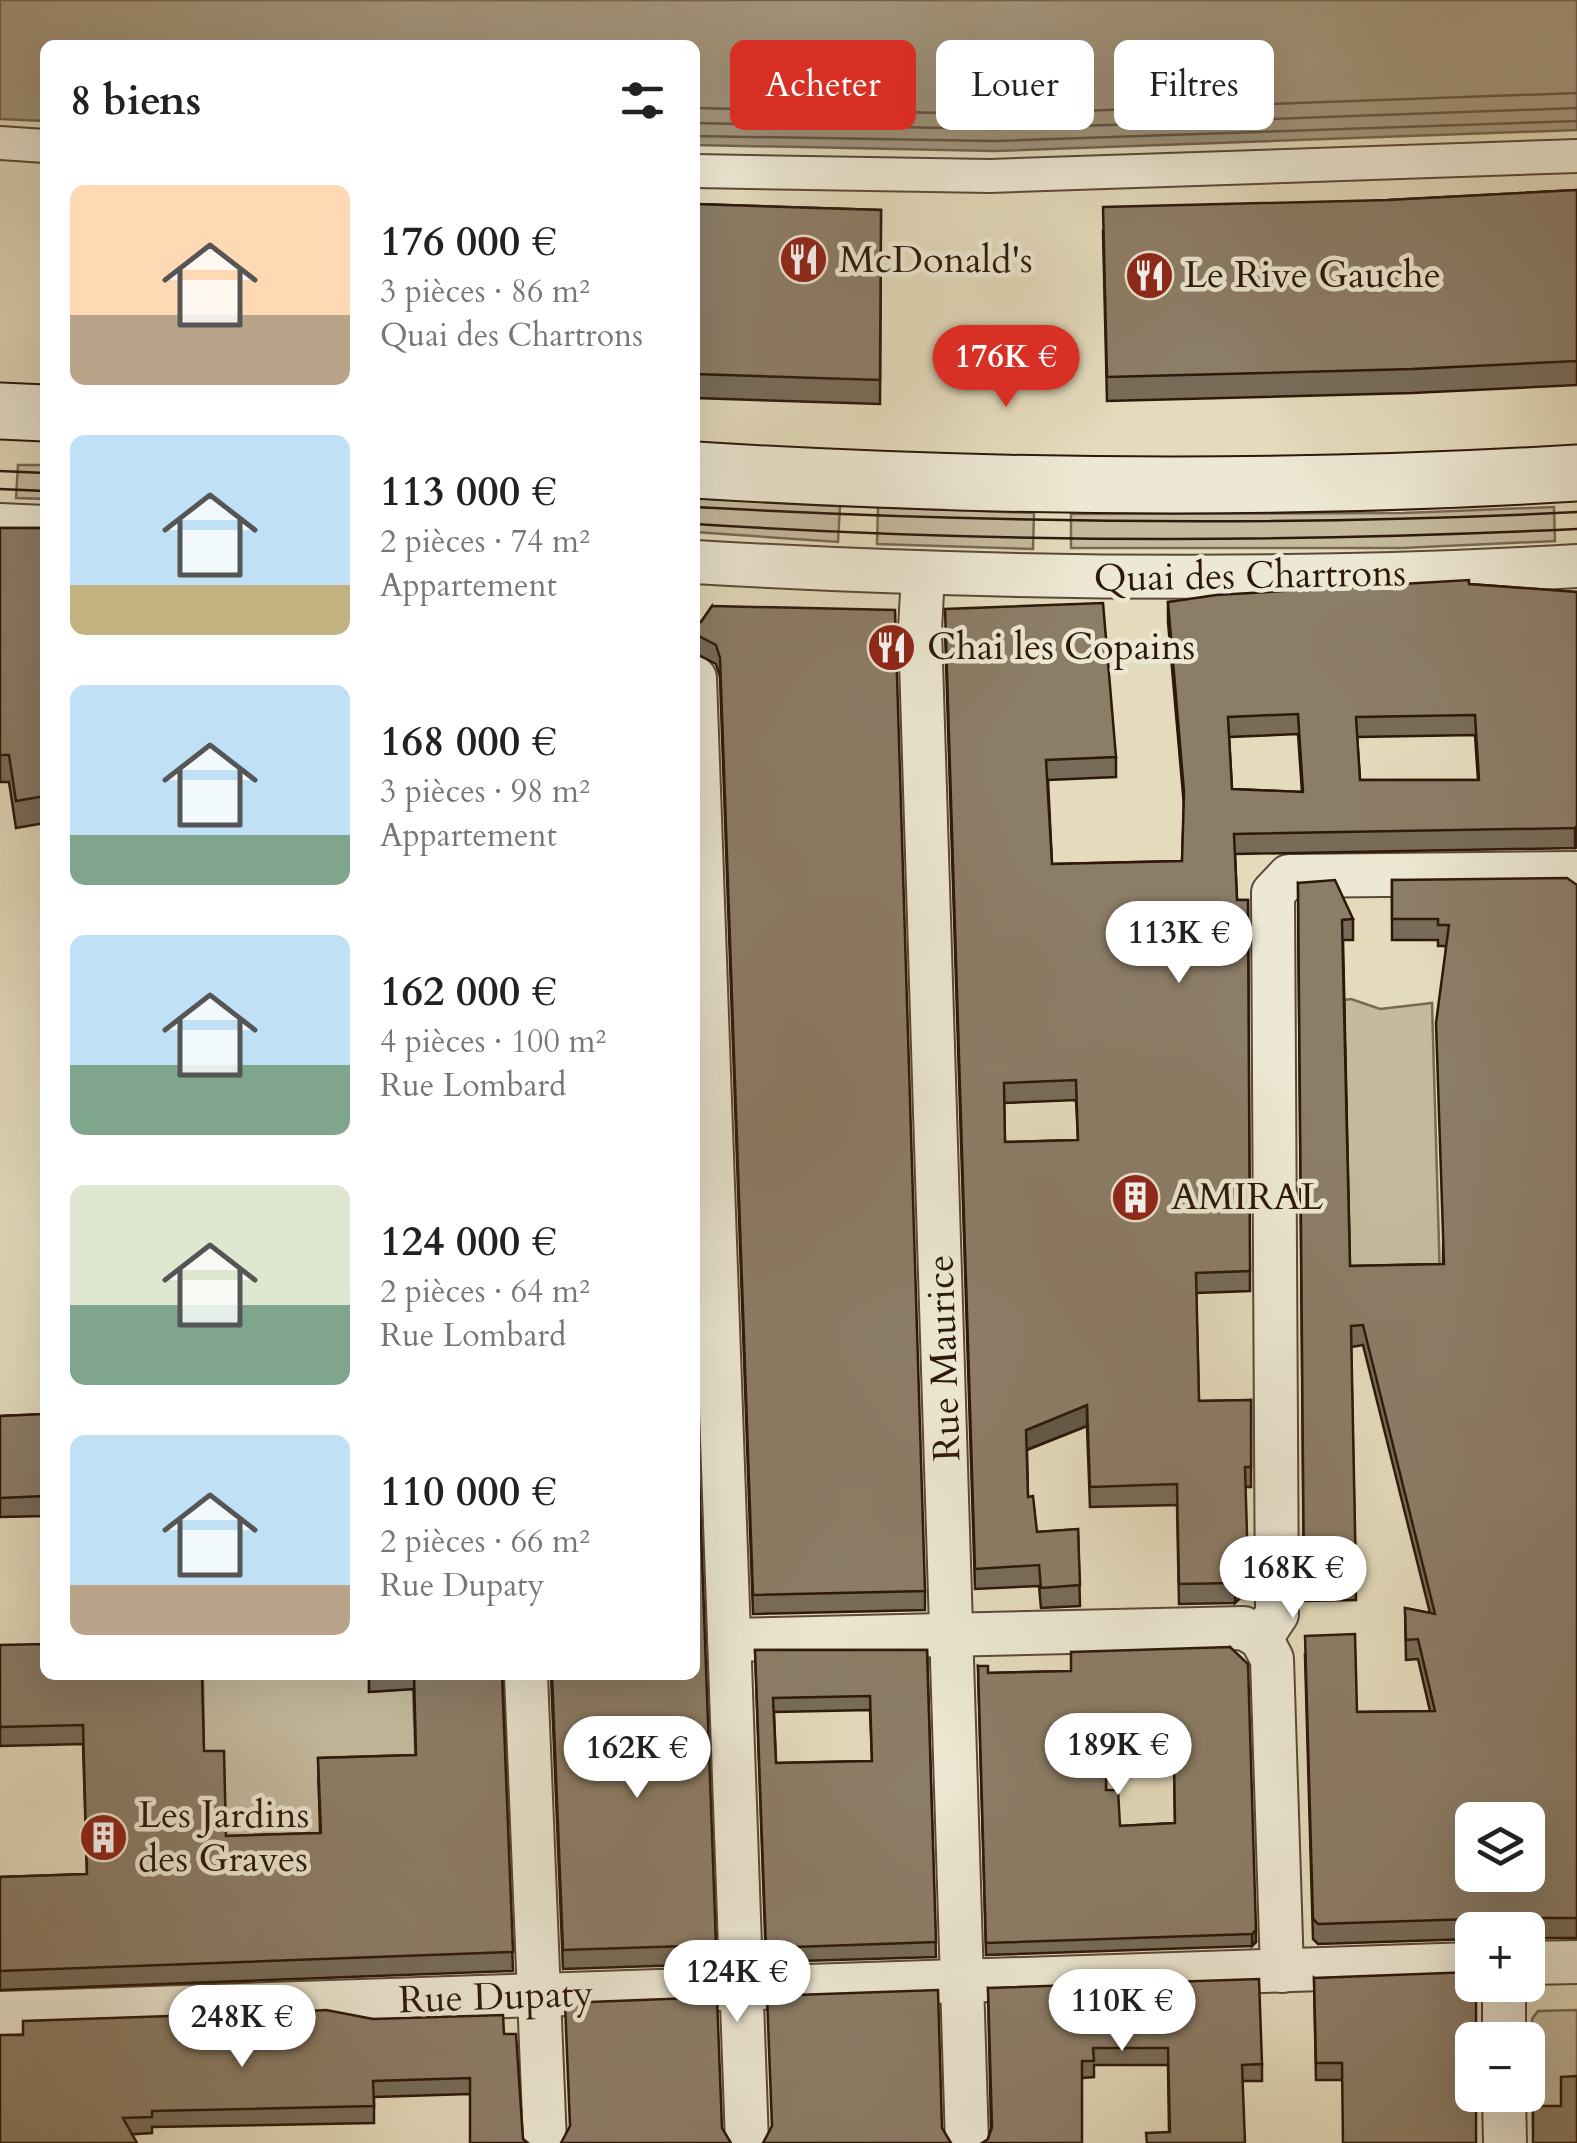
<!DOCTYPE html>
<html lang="fr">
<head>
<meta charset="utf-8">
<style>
	body { margin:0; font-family:Cardo,serif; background:#f6f6f6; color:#222; height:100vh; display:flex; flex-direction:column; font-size:38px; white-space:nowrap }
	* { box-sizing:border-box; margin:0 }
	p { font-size:32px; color:#767676 }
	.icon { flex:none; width:55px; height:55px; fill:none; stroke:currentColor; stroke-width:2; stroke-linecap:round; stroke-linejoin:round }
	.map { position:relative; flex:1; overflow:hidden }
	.panel { position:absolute; left:40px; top:40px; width:660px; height:1640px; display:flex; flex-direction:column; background:#fff; border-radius:15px; box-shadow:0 10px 40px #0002 }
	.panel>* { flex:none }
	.guide { position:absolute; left:730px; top:40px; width:695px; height:90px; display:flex; gap:20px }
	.buttons { position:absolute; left:1455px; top:1802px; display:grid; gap:20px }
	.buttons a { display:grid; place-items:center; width:90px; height:90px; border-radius:15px; background:#fff; box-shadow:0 10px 40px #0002; font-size:50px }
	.price { position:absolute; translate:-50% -85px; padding:0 22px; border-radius:35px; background:#fff; color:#222; font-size:32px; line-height:65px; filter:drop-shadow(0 2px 5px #0008) }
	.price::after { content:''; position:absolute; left:50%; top:60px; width:30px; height:22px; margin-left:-15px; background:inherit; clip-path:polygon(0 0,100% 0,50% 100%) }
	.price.on { background:#d93025; color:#fff }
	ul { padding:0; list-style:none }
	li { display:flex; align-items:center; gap:30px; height:250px; padding:0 30px }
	li span { display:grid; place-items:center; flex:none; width:280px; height:200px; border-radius:15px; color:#555 }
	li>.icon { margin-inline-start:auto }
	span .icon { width:120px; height:120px; fill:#fffc; stroke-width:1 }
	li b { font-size:42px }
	h2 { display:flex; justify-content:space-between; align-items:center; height:120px; padding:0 30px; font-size:42px }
	.chip { padding:0 35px; border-radius:15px; background:#fff; box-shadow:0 10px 40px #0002; font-size:35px; line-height:90px }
	.chip.on { background:#d93025; color:#fff }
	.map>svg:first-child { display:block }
	.green { fill:#c5ba9e; stroke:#796954; stroke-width:2.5 }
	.water { fill:#a69980; stroke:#766551; stroke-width:2.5 }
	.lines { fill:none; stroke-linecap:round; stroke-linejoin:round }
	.shore { stroke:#6a5846; stroke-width:2.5 }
	.pedestrian-casing { stroke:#5b4937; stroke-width:36 }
	.minor-casing { stroke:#5b4937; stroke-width:46 }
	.secondary-casing { stroke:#2d180b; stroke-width:59 }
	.pedestrian { stroke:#ede8d3; stroke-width:32 }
	.minor { stroke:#ede8d3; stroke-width:42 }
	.secondary { stroke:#ede8d3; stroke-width:55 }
	.tram { stroke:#2d180b; stroke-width:2.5 }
	.wall { fill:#786c59; stroke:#2d180b; stroke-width:2.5; fill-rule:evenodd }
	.shaded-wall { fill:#625848; stroke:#2d180b; stroke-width:2.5 }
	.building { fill:#8c7d67; stroke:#2d180b; stroke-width:2.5; fill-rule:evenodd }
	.labels { text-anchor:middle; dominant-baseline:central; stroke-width:9; stroke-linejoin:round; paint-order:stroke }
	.poi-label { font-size:38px; fill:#2d180b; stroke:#ede8d3; text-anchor:start }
	.street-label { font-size:38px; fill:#2d180b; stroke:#ede8d3 }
</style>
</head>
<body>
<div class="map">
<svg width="1577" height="2143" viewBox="0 0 1577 2143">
	<rect width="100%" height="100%" fill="#e4dbbc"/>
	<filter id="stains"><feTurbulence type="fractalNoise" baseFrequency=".002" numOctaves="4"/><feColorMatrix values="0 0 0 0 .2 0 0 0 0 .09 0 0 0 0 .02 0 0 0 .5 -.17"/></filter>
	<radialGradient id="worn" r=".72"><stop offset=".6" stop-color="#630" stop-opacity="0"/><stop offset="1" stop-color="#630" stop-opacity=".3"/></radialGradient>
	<g class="green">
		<polygon points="18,465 45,465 45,499 16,498"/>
		<polygon points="695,498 840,506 838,542 695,532"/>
		<polygon points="878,507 1034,513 1033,549 877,544"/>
		<polygon points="1554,507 1555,541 1402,548 1071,548 1071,514 1404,513"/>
		<polygon points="1351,999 1380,1009 1432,1003 1440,1279 1349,1279 1344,1000"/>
		<polygon points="203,1675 369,1675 369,1692 413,1689 416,1774 318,1778 320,1811 420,1849 205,1856"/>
		<polygon points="1577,2010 1577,2097 1561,2095 1564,2126 1533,2127 1532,2019 1538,2011"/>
	</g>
	<polygon class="water" points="0,0 1577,0 1577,130 994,151 695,145 695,45 45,45 45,121 0,119"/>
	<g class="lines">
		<g class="shore">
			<polyline points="695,108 993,114 1577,93"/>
			<polyline points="695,123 994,129 1577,108"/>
			<polyline points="695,136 994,141 1577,121"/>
		</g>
		<defs>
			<g id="pedestrian">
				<polyline points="0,143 45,146"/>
				<polyline points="695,171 990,176 1577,156"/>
			</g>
			<g id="minor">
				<polyline points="0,525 45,527"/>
				<path d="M695,562C990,579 1282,583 1577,566"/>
				<polyline points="923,574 920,629 967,2143"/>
				<polyline points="695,678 747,2143"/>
				<polyline points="1261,1638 1277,1614 1273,893 1289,876 1577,873"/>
				<polyline points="729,1640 1244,1628 1261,1638 1272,1659 1282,1971"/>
				<polyline points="526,1675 545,2143"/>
				<polyline points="1528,1963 1577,1962"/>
				<polyline points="1504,1985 1504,2040"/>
				<polyline points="0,2013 1472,1964"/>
				<polyline points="1504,2095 1505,2143"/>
			</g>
			<g id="secondary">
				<polyline points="0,411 45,413"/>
				<path d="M695,470C989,488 1283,491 1577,473"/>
			</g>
		</defs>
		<use href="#pedestrian" class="pedestrian-casing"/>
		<use href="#minor" class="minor-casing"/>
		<use href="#secondary" class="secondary-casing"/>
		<use href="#pedestrian" class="pedestrian"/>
		<use href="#minor" class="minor"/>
		<use href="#secondary" class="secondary"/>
		<g class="tram">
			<polyline points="0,471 45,473"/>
			<polyline points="0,489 45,491"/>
			<path d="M695,507C989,523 1282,527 1577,512"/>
			<path d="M695,524C989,543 1283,543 1577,529"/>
		</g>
	</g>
	<g class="wall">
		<polygon points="1577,190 1577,385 1412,393 1107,401 1103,231 1388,200"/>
		<polygon points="695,204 881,210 880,404 695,398"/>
		<polygon points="0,528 45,528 45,823 16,828 9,782 0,782"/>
		<path d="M1469,584L1577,592V847L1575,848L1235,854L1237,900H1248L1250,1291L1196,1293L1199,1401L1251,1400V1487H1245L1248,1590L1235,1603L1179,1604L1177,1505L1090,1507L1087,1426L1027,1450L1028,1497L1037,1532L1078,1529L1080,1606L1041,1608L1039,1586L975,1589L945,629L1116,757V777L1048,780L1052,864L1182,861L1184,806L1168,622V602ZM1298,734L1302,792L1232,789L1229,737ZM1475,735L1478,780H1360L1357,737ZM1076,1100L1078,1140L1005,1142L1004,1103Z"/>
		<polygon points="712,606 925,1591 925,1610 753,1614 720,677 716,664 695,653 695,618 701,622"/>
		<polygon points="1392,880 1577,885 1577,1938 1528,1938 1528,1930 1472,1930 1472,1939 1318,1944 1313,1939 1305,1656 1357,1712 1430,1711 1418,1659 1406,1660 1405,1608 1430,1613 1363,1345 1351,1347 1356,1600 1304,1601 1298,883 1353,919 1353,940 1343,940 1350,1266 1443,1264 1446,946 1438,946 1438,940 1392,940"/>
		<polygon points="45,1414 45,1516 0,1517 0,1416"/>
		<polygon points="0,1645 204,1751 226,1836 320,1833 318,1758 416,1755 414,1689 369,1692 369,1675 502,1675 513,1971 0,1990 0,1877 87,1874 83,1744 0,1746"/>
		<path d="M1230,1647L1256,1942L1252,1946L986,1955L978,1666L988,1673L1071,1671ZM1162,1728L1164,1769H1174L1175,1823L1120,1826L1106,1790V1729Z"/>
		<path d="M755,1650H927L936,1957L766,1962ZM870,1710L872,1761L776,1763L774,1712Z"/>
		<polygon points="551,1675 695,1675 716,1945 716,1964 563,1969"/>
		<polygon points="1314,1978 1476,2143 1342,2080 1316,2080"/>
		<polygon points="988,1988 1262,2064 1262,2081 1243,2081 1169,2132 1168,2065 1094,2065 1094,2077 1082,2078 988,2139 991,2128"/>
		<polygon points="373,2019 504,2034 523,2139 470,2094 374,2097 374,2123 152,2127 152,2133 0,2143 229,2028 291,2027"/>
	</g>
	<g class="shaded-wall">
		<polygon points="1577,826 1577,847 1575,848 1575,828"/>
		<polygon points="1087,1405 1087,1426 1026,1450 1026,1430"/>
		<polygon points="1248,1569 1248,1590 1235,1603 1235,1583"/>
		<polygon points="1528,1918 1528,1930 1494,1930 1494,1925"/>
		<polygon points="1256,1930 1256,1942 1252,1946 1252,1934"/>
	</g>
	<g class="building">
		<polygon points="1577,190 1577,361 1412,369 1107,377 1103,207 1388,200"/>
		<polygon points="695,204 881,210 880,380 695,374"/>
		<polygon points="0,528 45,528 45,796 16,801 9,755 0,755"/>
		<path d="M1469,580V584L1577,592V826L1575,828L1234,834L1237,900H1248L1250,1271L1196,1273L1199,1401L1251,1400V1467H1245L1248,1569L1235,1583L1179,1584L1177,1484L1090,1487L1087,1405L1026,1430L1028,1497L1033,1496L1037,1532L1078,1529L1080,1585L1041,1588L1039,1565L975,1569L945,609L1103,603L1116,757L1046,760L1052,864L1182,861L1184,792L1168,602L1216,595ZM1298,714L1303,792L1232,789L1228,717ZM1475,715L1479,780H1360L1356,717ZM1076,1080L1078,1140L1005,1142L1004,1083Z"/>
		<polygon points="712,606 895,610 925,1591 753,1595 720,658 716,645 695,634 695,618 701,622"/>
		<path d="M1567,878L1577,885V1918H1528L1494,1925L1471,1919L1318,1924L1313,1919L1305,1636L1355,1634L1357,1712L1435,1711L1418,1639L1406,1640L1405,1608L1435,1614L1363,1325L1351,1326L1356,1580L1304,1581L1298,883L1335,880L1353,919L1342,920L1350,1266L1444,1264L1436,1023L1449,925H1438V919H1392V880ZM1472,1820H1528V1875H1472Z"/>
		<polygon points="695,1362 716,1945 563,1950 552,1675 695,1675"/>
		<polygon points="45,1414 45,1496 0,1498 0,1416"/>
		<polygon points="45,1644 45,1675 202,1675 204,1751 224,1751 226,1836 321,1833 318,1758 416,1755 414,1675 502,1675 513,1952 0,1971 0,1877 87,1874 83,1725 0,1727 0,1645"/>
		<path d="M1230,1647L1248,1664L1256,1930L1252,1934L986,1943L978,1666H988V1673L1071,1671V1652ZM1162,1716L1164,1757H1174L1175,1823L1120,1826L1118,1790H1106V1717Z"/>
		<path d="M755,1650H927L936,1942L766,1948ZM870,1696L872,1761L776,1763L773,1698Z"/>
		<polygon points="1472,1972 1472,1985 1476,1985 1476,2040 1472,2040 1472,2095 1476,2095 1476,2143 1343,2143 1342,2063 1316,2063 1314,1978"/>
		<polygon points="1259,1979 1262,2064 1242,2065 1245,2143 1147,2143 1146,2133 1170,2132 1168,2048 1093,2048 1094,2061 1082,2061 1082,2143 982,2143 988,2139 992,2127 988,1988"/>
		<polygon points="938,1990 942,2128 951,2143 763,2143 772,2126 767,1996"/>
		<polygon points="717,1997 722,2128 731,2143 561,2143 570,2126 565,2003"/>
		<polygon points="326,2010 373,2019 503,2015 504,2034 516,2034 523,2139 528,2143 470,2143 470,2078 373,2081 374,2106 152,2111 152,2117 123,2118 137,2143 0,2143 0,2035 23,2035 23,2021 229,2014 229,2028 291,2027 291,2012"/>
		<polygon points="1577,2076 1577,2143 1533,2143 1533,2106 1561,2106 1561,2077"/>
	</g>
	<defs>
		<symbol id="restaurant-disc" viewBox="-11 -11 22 22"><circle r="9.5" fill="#8f2418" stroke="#ede8d3"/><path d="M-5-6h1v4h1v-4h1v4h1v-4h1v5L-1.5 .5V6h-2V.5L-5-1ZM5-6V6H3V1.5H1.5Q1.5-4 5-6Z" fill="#fff"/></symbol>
		<symbol id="building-disc" viewBox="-11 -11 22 22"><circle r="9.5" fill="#8f2418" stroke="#ede8d3"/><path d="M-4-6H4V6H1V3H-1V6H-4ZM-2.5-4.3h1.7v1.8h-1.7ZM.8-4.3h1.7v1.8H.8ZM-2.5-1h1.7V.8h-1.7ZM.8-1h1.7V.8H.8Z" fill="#fff"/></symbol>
	</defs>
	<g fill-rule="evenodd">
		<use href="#restaurant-disc" x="776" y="232" width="55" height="55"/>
		<use href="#restaurant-disc" x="1122" y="248" width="55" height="55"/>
		<use href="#restaurant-disc" x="864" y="620" width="55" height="55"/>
		<use href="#building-disc" x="1108" y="1170" width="55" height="55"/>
		<use href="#building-disc" x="76" y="1810" width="55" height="55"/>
	</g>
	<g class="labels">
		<g class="poi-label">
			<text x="839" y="260">McDonald's</text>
			<text x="1184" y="275">Le Rive Gauche</text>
			<text x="927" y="647">Chai les Copains</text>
			<text x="1171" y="1197">AMIRAL</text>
			<text x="138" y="1815">Les Jardins<tspan x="138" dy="44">des Graves</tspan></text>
		</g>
		<g class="street-label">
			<text transform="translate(1250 576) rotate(-1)">Quai des Chartrons</text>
			<text transform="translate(944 1358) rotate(-92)">Rue Maurice</text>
			<text transform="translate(496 1997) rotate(-2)">Rue Dupaty</text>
		</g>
	</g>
	<rect width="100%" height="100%" filter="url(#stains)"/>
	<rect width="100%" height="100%" fill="url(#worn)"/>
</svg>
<div class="buttons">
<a><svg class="icon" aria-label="layers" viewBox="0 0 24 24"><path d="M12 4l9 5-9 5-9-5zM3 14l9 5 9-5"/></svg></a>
<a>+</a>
<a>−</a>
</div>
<b class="price on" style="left:1006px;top:410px">176K €</b>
<b class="price" style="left:1179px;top:986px">113K €</b>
<b class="price" style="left:1293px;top:1621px">168K €</b>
<b class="price" style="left:1118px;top:1798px">189K €</b>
<b class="price" style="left:637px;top:1801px">162K €</b>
<b class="price" style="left:737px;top:2025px">124K €</b>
<b class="price" style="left:1122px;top:2054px">110K €</b>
<b class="price" style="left:242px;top:2070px">248K €</b>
<div class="guide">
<a class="chip on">Acheter</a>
<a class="chip">Louer</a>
<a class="chip">Filtres</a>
</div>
<section class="panel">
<h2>8 biens<svg class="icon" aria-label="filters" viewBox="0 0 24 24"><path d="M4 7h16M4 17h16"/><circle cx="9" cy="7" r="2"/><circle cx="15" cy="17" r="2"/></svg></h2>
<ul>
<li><span style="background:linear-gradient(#ffd9b3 65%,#b9a48a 0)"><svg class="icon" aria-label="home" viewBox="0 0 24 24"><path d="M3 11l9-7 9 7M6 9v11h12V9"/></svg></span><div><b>176 000 €</b><p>3 pièces · 86 m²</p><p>Quai des Chartrons</p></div></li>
<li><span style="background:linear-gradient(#bfe0f5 75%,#c2b280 0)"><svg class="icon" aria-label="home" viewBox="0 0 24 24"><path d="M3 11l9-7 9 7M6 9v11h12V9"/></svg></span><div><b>113 000 €</b><p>2 pièces · 74 m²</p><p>Appartement</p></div></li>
<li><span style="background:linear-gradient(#bfe0f5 75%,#7fa58c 0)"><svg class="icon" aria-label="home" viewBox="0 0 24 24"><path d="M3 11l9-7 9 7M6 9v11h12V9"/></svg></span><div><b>168 000 €</b><p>3 pièces · 98 m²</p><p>Appartement</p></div></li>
<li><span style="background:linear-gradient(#bfe0f5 65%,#7fa58c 0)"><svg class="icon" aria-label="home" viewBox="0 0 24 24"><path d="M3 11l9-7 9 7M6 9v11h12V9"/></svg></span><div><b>162 000 €</b><p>4 pièces · 100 m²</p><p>Rue Lombard</p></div></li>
<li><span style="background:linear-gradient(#dfe7d0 60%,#7fa58c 0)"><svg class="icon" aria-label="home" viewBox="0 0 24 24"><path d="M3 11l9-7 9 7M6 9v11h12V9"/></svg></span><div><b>124 000 €</b><p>2 pièces · 64 m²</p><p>Rue Lombard</p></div></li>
<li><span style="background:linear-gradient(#bfe0f5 75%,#b9a48a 0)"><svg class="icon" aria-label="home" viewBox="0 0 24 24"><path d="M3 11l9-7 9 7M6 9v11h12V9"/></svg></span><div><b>110 000 €</b><p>2 pièces · 66 m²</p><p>Rue Dupaty</p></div></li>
</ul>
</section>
</div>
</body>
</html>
